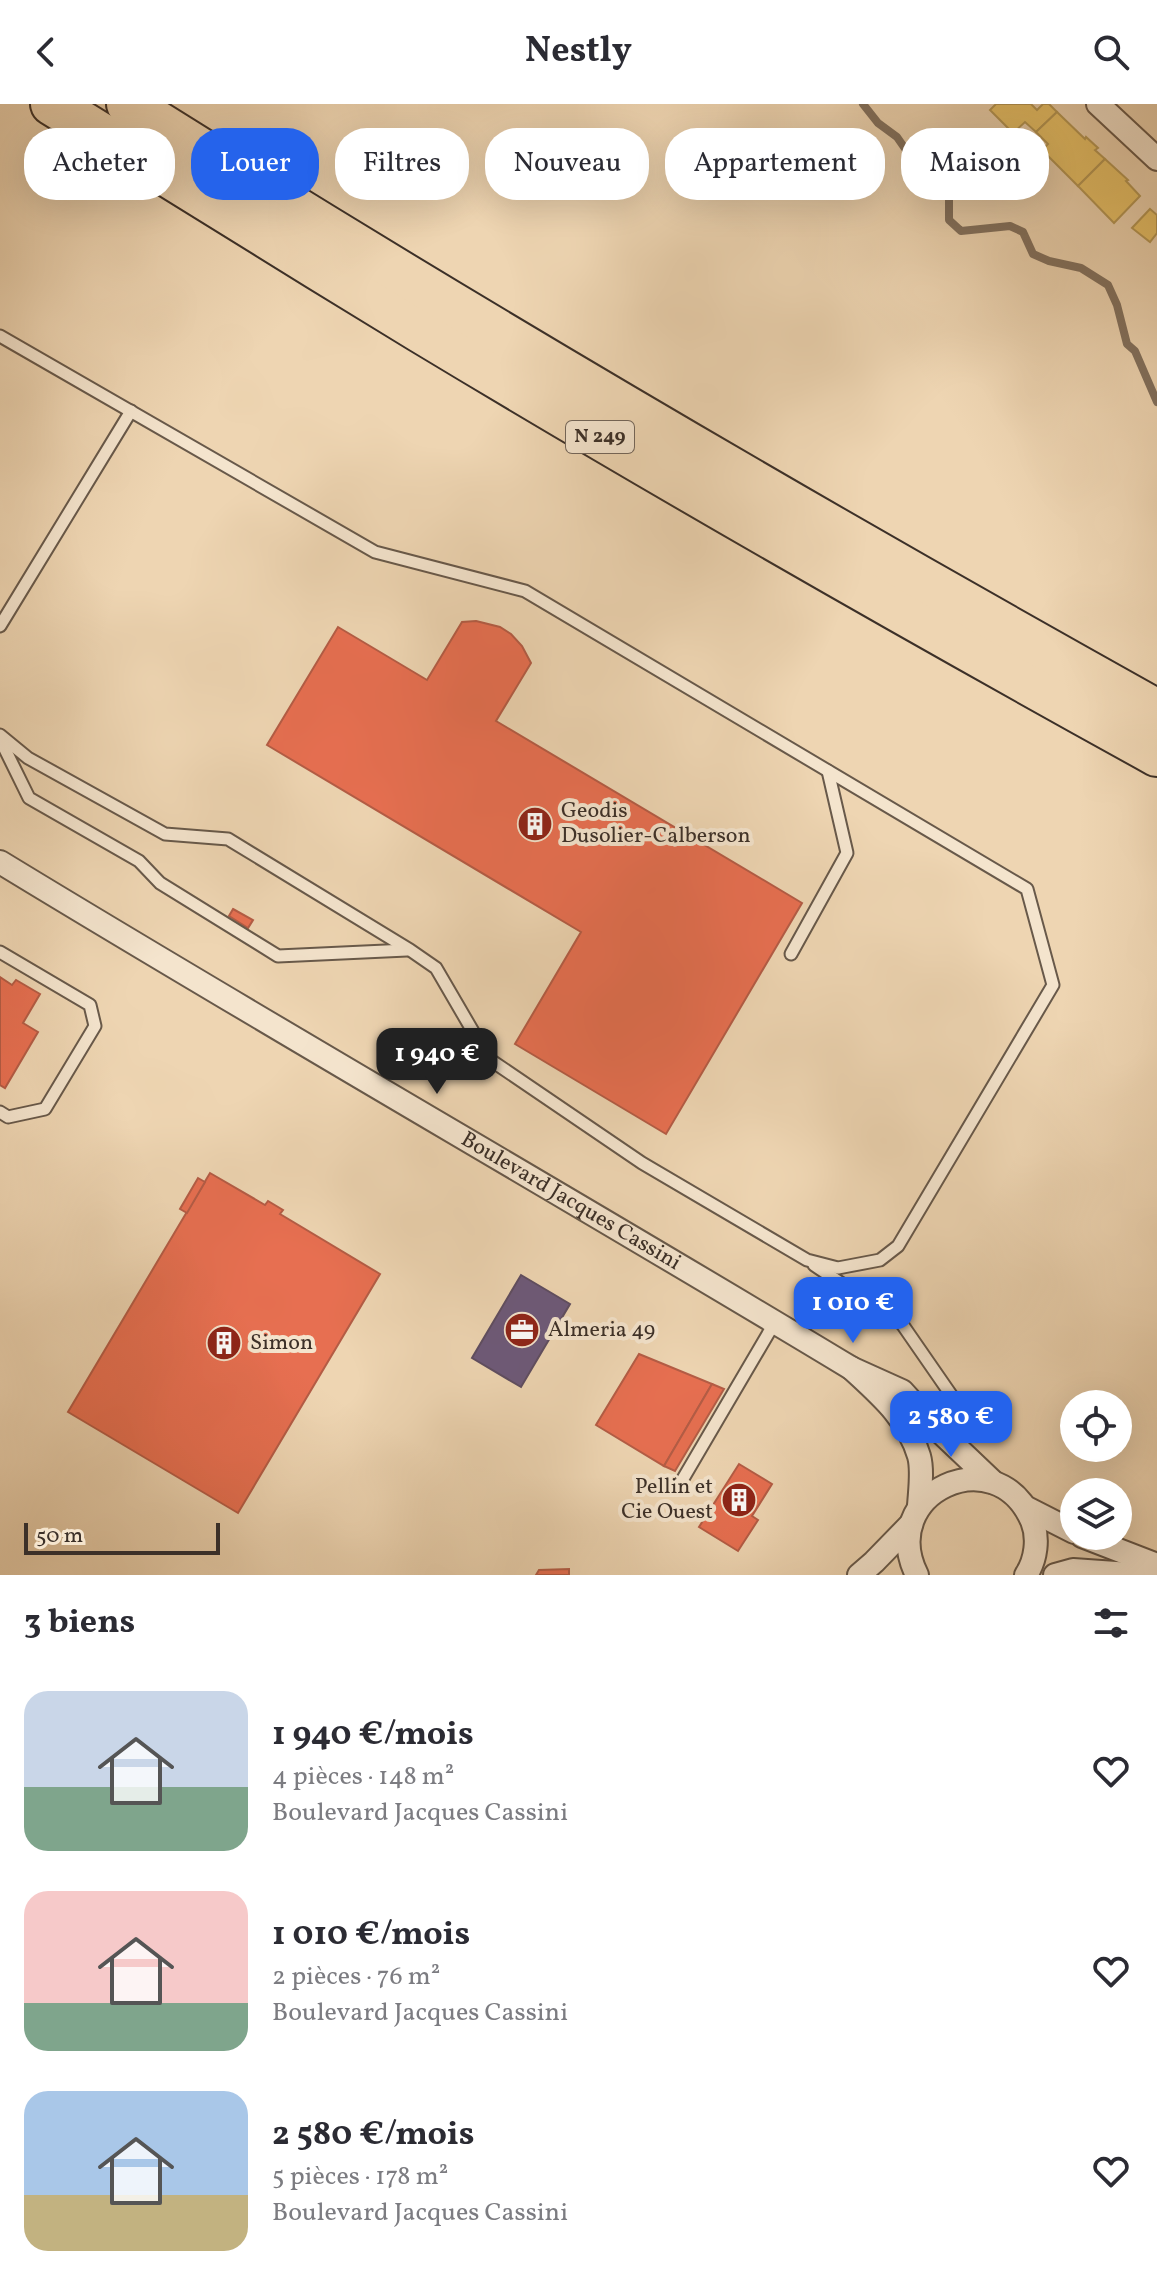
<!DOCTYPE html>
<html lang="fr">
<head>
<meta charset="utf-8">
<style>
	body { margin:0; font-family:Vollkorn,serif; background:#f2f2f3; color:#2b2b33; height:100vh; display:flex; flex-direction:column; font-size:30px; white-space:nowrap }
	* { box-sizing:border-box; margin:0 }
	p { font-size:26px; color:#7c7c81 }
	.icon { flex:none; width:44px; height:44px; fill:none; stroke:currentColor; stroke-width:2; stroke-linecap:round; stroke-linejoin:round }
	.map { position:relative; height:1471px; overflow:hidden }
	.side { display:flex; flex-direction:column; background:#fff; flex:1 }
	.side>* { flex:none }
	.top-card { position:absolute; left:24px; top:24px; width:1110px; height:72px; display:flex; gap:16px }
	.tools { position:absolute; left:1060px; top:1286px; display:grid; gap:16px }
	.tools a { display:grid; place-items:center; width:72px; height:72px; border-radius:50%; background:#fff; box-shadow:0 8px 32px #0002; font-size:40px }
	.scale { position:absolute; left:24px; bottom:20px; width:196px; box-sizing:border-box; padding-left:8px; border:4px solid #3c3028; border-top:0; font-size:22px; line-height:28px; white-space:nowrap; color:#3c3028; -webkit-text-stroke:6px #f4e4cd; paint-order:stroke }
	.price { position:absolute; translate:-50% -68px; padding:0 18px; border-radius:16px; background:#2563eb; color:#fff; font-size:26px; line-height:52px; filter:drop-shadow(0 2px 4px #0008) }
	.price::after { content:''; position:absolute; left:50%; top:48px; width:24px; height:18px; margin-left:-12px; background:inherit; clip-path:polygon(0 0,100% 0,50% 100%) }
	.price.selected { background:#222; color:#fff }
	ul { padding:0; list-style:none }
	li { display:flex; align-items:center; gap:24px; height:200px; padding:0 24px }
	li span { display:grid; place-items:center; flex:none; width:224px; height:160px; border-radius:24px; color:#555 }
	li>.icon { margin-inline-start:auto }
	span .icon { width:96px; height:96px; fill:#fffc; stroke-width:1 }
	li b { font-size:34px }
	h2 { display:flex; justify-content:space-between; align-items:center; height:96px; padding:0 24px; font-size:34px }
	.chip { padding:0 28px; border-radius:32px; background:#fff; box-shadow:0 8px 32px #0002; font-size:28px; line-height:72px }
	.chip.selected { background:#2563eb; color:#fff }
	header { display:flex; justify-content:space-between; align-items:center; height:104px; padding:0 24px; background:#fff; font-size:36px; font-weight:700 }
	.map>svg:first-child { display:block }
	.homes { fill:#e9c46a; stroke:#b59856; stroke-width:2 }
	.shops { fill:#e76f51; stroke:#b45c45; stroke-width:2 }
	.offices { fill:#6d597a; stroke:#5e4d61; stroke-width:2 }
	.lines { fill:none; stroke-linecap:round; stroke-linejoin:round }
	.stream { stroke:#82715f; stroke-width:8 }
	.lane-casing { stroke:#68594a; stroke-width:15 }
	.street-casing { stroke:#68594a; stroke-width:26 }
	.highway-casing { stroke:#3c3028; stroke-width:46 }
	.lane { stroke:#f4e4cd; stroke-width:11 }
	.street { stroke:#f4e4cd; stroke-width:22 }
	.highway { stroke:#eed5b2; stroke-width:42 }
	.labels { text-anchor:middle; dominant-baseline:central; stroke-width:8; stroke-linejoin:round; paint-order:stroke }
	.shield { fill:#f4e4cd; stroke:#73665a; stroke-width:2 }
	.shield-label { font-size:20px; font-weight:bold; fill:#3c3028 }
	.poi-label { font-size:22px; fill:#3c3028; stroke:#f4e4cd; text-anchor:start }
	.street-label { font-size:22px; fill:#3c3028; stroke:#f4e4cd }
</style>
</head>
<body>
<header><svg class="icon" aria-label="back" viewBox="0 0 24 24"><path d="M15 5l-7 7 7 7"/></svg>Nestly<svg class="icon" aria-label="search" viewBox="0 0 24 24"><circle cx="10" cy="10" r="6"/><path d="M15 15l6 6"/></svg></header>
<div class="map">
<svg width="1157" height="1471" viewBox="0 0 1157 1471">
	<rect width="100%" height="100%" fill="#eed5b2"/>
	<filter id="stains"><feTurbulence type="fractalNoise" baseFrequency=".0025" numOctaves="4"/><feColorMatrix values="0 0 0 0 .2 0 0 0 0 .09 0 0 0 0 .02 0 0 0 .5 -.17"/></filter>
	<radialGradient id="worn" r=".72"><stop offset=".6" stop-color="#630" stop-opacity="0"/><stop offset="1" stop-color="#630" stop-opacity=".3"/></radialGradient>
	<g class="homes">
		<polygon points="996,0 1031,0 1037,6 1043,0 1049,0 1057,8 1036,28 1025,18 1013,29 990,6"/>
		<polygon points="1057,8 1085,35 1086,33 1098,44 1095,46 1105,55 1078,82 1042,46 1048,40 1036,28"/>
		<polygon points="1105,55 1128,76 1126,77 1140,92 1114,119 1078,82"/>
		<polygon points="1150,105 1157,111 1157,129 1150,138 1132,124"/>
	</g>
	<g class="shops">
		<polygon points="476,517 500,523 511,530 522,542 531,559 496,617 802,799 666,1030 515,940 581,828 267,641 338,523 427,576 462,518"/>
		<polygon points="233,805 253,816 248,824 229,812"/>
		<polygon points="0,873 12,881 16,876 40,890 23,919 38,928 5,984 0,981"/>
		<polygon points="210,1069 265,1101 268,1097 283,1106 280,1110 380,1170 238,1409 68,1308"/>
		<polygon points="198,1074 205,1078 187,1109 180,1105"/>
		<polygon points="639,1250 712,1280 664,1362 596,1321"/>
		<polygon points="712,1280 724,1285 675,1367 664,1362"/>
		<polygon points="739,1360 772,1380 752,1412 758,1416 738,1447 699,1423"/>
		<polygon points="569,1465 569,1471 536,1471 539,1466"/>
	</g>
	<polygon class="offices" points="521,1171 570,1200 521,1283 472,1254"/>
	<g class="lines">
		<path class="stream" d="M863,0L878,19L897,33L906,46C931,55 947,44 955,77L949,89V116L961,127L1010,122L1023,128L1033,150L1049,157L1081,164L1108,181L1117,201L1127,240L1135,247L1157,298"/>
		<defs>
			<g id="lane">
				<polyline points="0,232 375,448 525,487 1027,785 1053,881 898,1142 880,1156 838,1164 807,1156 642,1059 489,955 436,864 410,846 228,735 165,730 28,654 0,631"/>
				<polyline points="0,522 131,307"/>
				<polyline points="0,635 29,694 139,757 160,779 278,852 407,846"/>
				<polyline points="0,848 90,901 95,922 45,1005 8,1013 0,1008"/>
				<polyline points="791,850 847,749 828,667"/>
				<polyline points="814,1161 902,1220 956,1298 932,1320"/>
				<polyline points="677,1385 775,1218"/>
			</g>
			<g id="street">
				<polyline points="1098,0 1157,55"/>
				<path id="s1" d="M0,758C282,930 568,1093 851,1264"/>
				<path d="M919,1402C920,1386 923,1366 919,1352C908,1314 879,1290 851,1264L902,1287L932,1320L993,1378"/>
				<polyline points="1025,1403 1074,1428"/>
				<polyline points="1082,1432 1157,1461"/>
				<polyline points="859,1471 874,1458 911,1420"/>
				<path d="M917,1471C876,1389 996,1333 1032,1417C1039,1434 1036,1456 1026,1471"/>
				<polyline points="1055,1471 1073,1466 1144,1471"/>
			</g>
			<g id="highway">
				<path d="M52,0C175,76 297,152 420,227C662,373 909,514 1157,651"/>
				<path d="M128,0C465,212 809,413 1157,607"/>
			</g>
		</defs>
		<use href="#lane" class="lane-casing"/>
		<use href="#street" class="street-casing"/>
		<use href="#highway" class="highway-casing"/>
		<use href="#lane" class="lane"/>
		<use href="#street" class="street"/>
		<use href="#highway" class="highway"/>
	</g>
	<defs>
		<symbol id="building-disc" viewBox="-11 -11 22 22"><circle r="9.5" fill="#8f2418" stroke="#f4e4cd"/><path d="M-4-6H4V6H1V3H-1V6H-4ZM-2.5-4.3h1.7v1.8h-1.7ZM.8-4.3h1.7v1.8H.8ZM-2.5-1h1.7V.8h-1.7ZM.8-1h1.7V.8H.8Z" fill="#fff"/></symbol>
		<symbol id="office-disc" viewBox="-11 -11 22 22"><circle r="9.5" fill="#8f2418" stroke="#f4e4cd"/><path d="M-6-3h4V-5.5h4V-3h4V5H-6ZM-1-4.5V-3h2v-1.5ZM-6 0V1H6V0Z" fill="#fff"/></symbol>
	</defs>
	<g fill-rule="evenodd">
		<use href="#building-disc" x="515" y="700" width="40" height="40"/>
		<use href="#office-disc" x="502" y="1206" width="40" height="40"/>
		<use href="#building-disc" x="204" y="1219" width="40" height="40"/>
		<use href="#building-disc" x="719" y="1376" width="40" height="40"/>
	</g>
	<g class="labels">
		<rect class="shield" x="566" y="317" width="68" height="32" rx="6"/>
		<g class="shield-label">
			<text x="600" y="333">N 249</text>
		</g>
		<g class="poi-label">
			<text x="561" y="707">Geodis<tspan x="561" dy="25">Dusolier-Calberson</tspan></text>
			<text x="548" y="1226">Almeria 49</text>
			<text x="250" y="1239">Simon</text>
			<text x="713" y="1383" text-anchor="end">Pellin et<tspan x="713" dy="25">Cie Ouest</tspan></text>
		</g>
		<g class="street-label">
			<text stroke="none"><textPath href="#s1" startOffset="664">Boulevard Jacques Cassini</textPath></text>
		</g>
	</g>
	<rect width="100%" height="100%" filter="url(#stains)"/>
	<rect width="100%" height="100%" fill="url(#worn)"/>
</svg>
<div class="tools">
<a><svg class="icon" aria-label="locate" viewBox="0 0 24 24"><circle cx="12" cy="12" r="6"/><path d="M12 2v4M12 18v4M2 12h4M18 12h4"/></svg></a>
<a><svg class="icon" aria-label="layers" viewBox="0 0 24 24"><path d="M12 4l9 5-9 5-9-5zM3 14l9 5 9-5"/></svg></a>
</div>
<div class="scale">50 m</div>
<b class="price selected" style="left:437px;top:992px">1 940 €</b>
<b class="price" style="left:853px;top:1241px">1 010 €</b>
<b class="price" style="left:951px;top:1355px">2 580 €</b>
<div class="top-card">
<a class="chip">Acheter</a>
<a class="chip selected">Louer</a>
<a class="chip">Filtres</a>
<a class="chip">Nouveau</a>
<a class="chip">Appartement</a>
<a class="chip">Maison</a>
</div>
</div>
<section class="side">
<h2>3 biens<svg class="icon" aria-label="filters" viewBox="0 0 24 24"><path d="M4 7h16M4 17h16"/><circle cx="9" cy="7" r="2"/><circle cx="15" cy="17" r="2"/></svg></h2>
<ul>
<li><span style="background:linear-gradient(#c9d6e8 60%,#7fa58c 0)"><svg class="icon" aria-label="home" viewBox="0 0 24 24"><path d="M3 11l9-7 9 7M6 9v11h12V9"/></svg></span><div><b>1 940 €/mois</b><p>4 pièces · 148 m²</p><p>Boulevard Jacques Cassini</p></div><svg class="icon" aria-label="heart" viewBox="0 0 24 24"><path d="M12 20l-8-8c-3-5 5-10 8-4 3-6 11-1 8 4z"/></svg></li>
<li><span style="background:linear-gradient(#f6c9c9 70%,#7fa58c 0)"><svg class="icon" aria-label="home" viewBox="0 0 24 24"><path d="M3 11l9-7 9 7M6 9v11h12V9"/></svg></span><div><b>1 010 €/mois</b><p>2 pièces · 76 m²</p><p>Boulevard Jacques Cassini</p></div><svg class="icon" aria-label="heart" viewBox="0 0 24 24"><path d="M12 20l-8-8c-3-5 5-10 8-4 3-6 11-1 8 4z"/></svg></li>
<li><span style="background:linear-gradient(#a9c7e8 65%,#c2b280 0)"><svg class="icon" aria-label="home" viewBox="0 0 24 24"><path d="M3 11l9-7 9 7M6 9v11h12V9"/></svg></span><div><b>2 580 €/mois</b><p>5 pièces · 178 m²</p><p>Boulevard Jacques Cassini</p></div><svg class="icon" aria-label="heart" viewBox="0 0 24 24"><path d="M12 20l-8-8c-3-5 5-10 8-4 3-6 11-1 8 4z"/></svg></li>
</ul>
</section>
</body>
</html>
